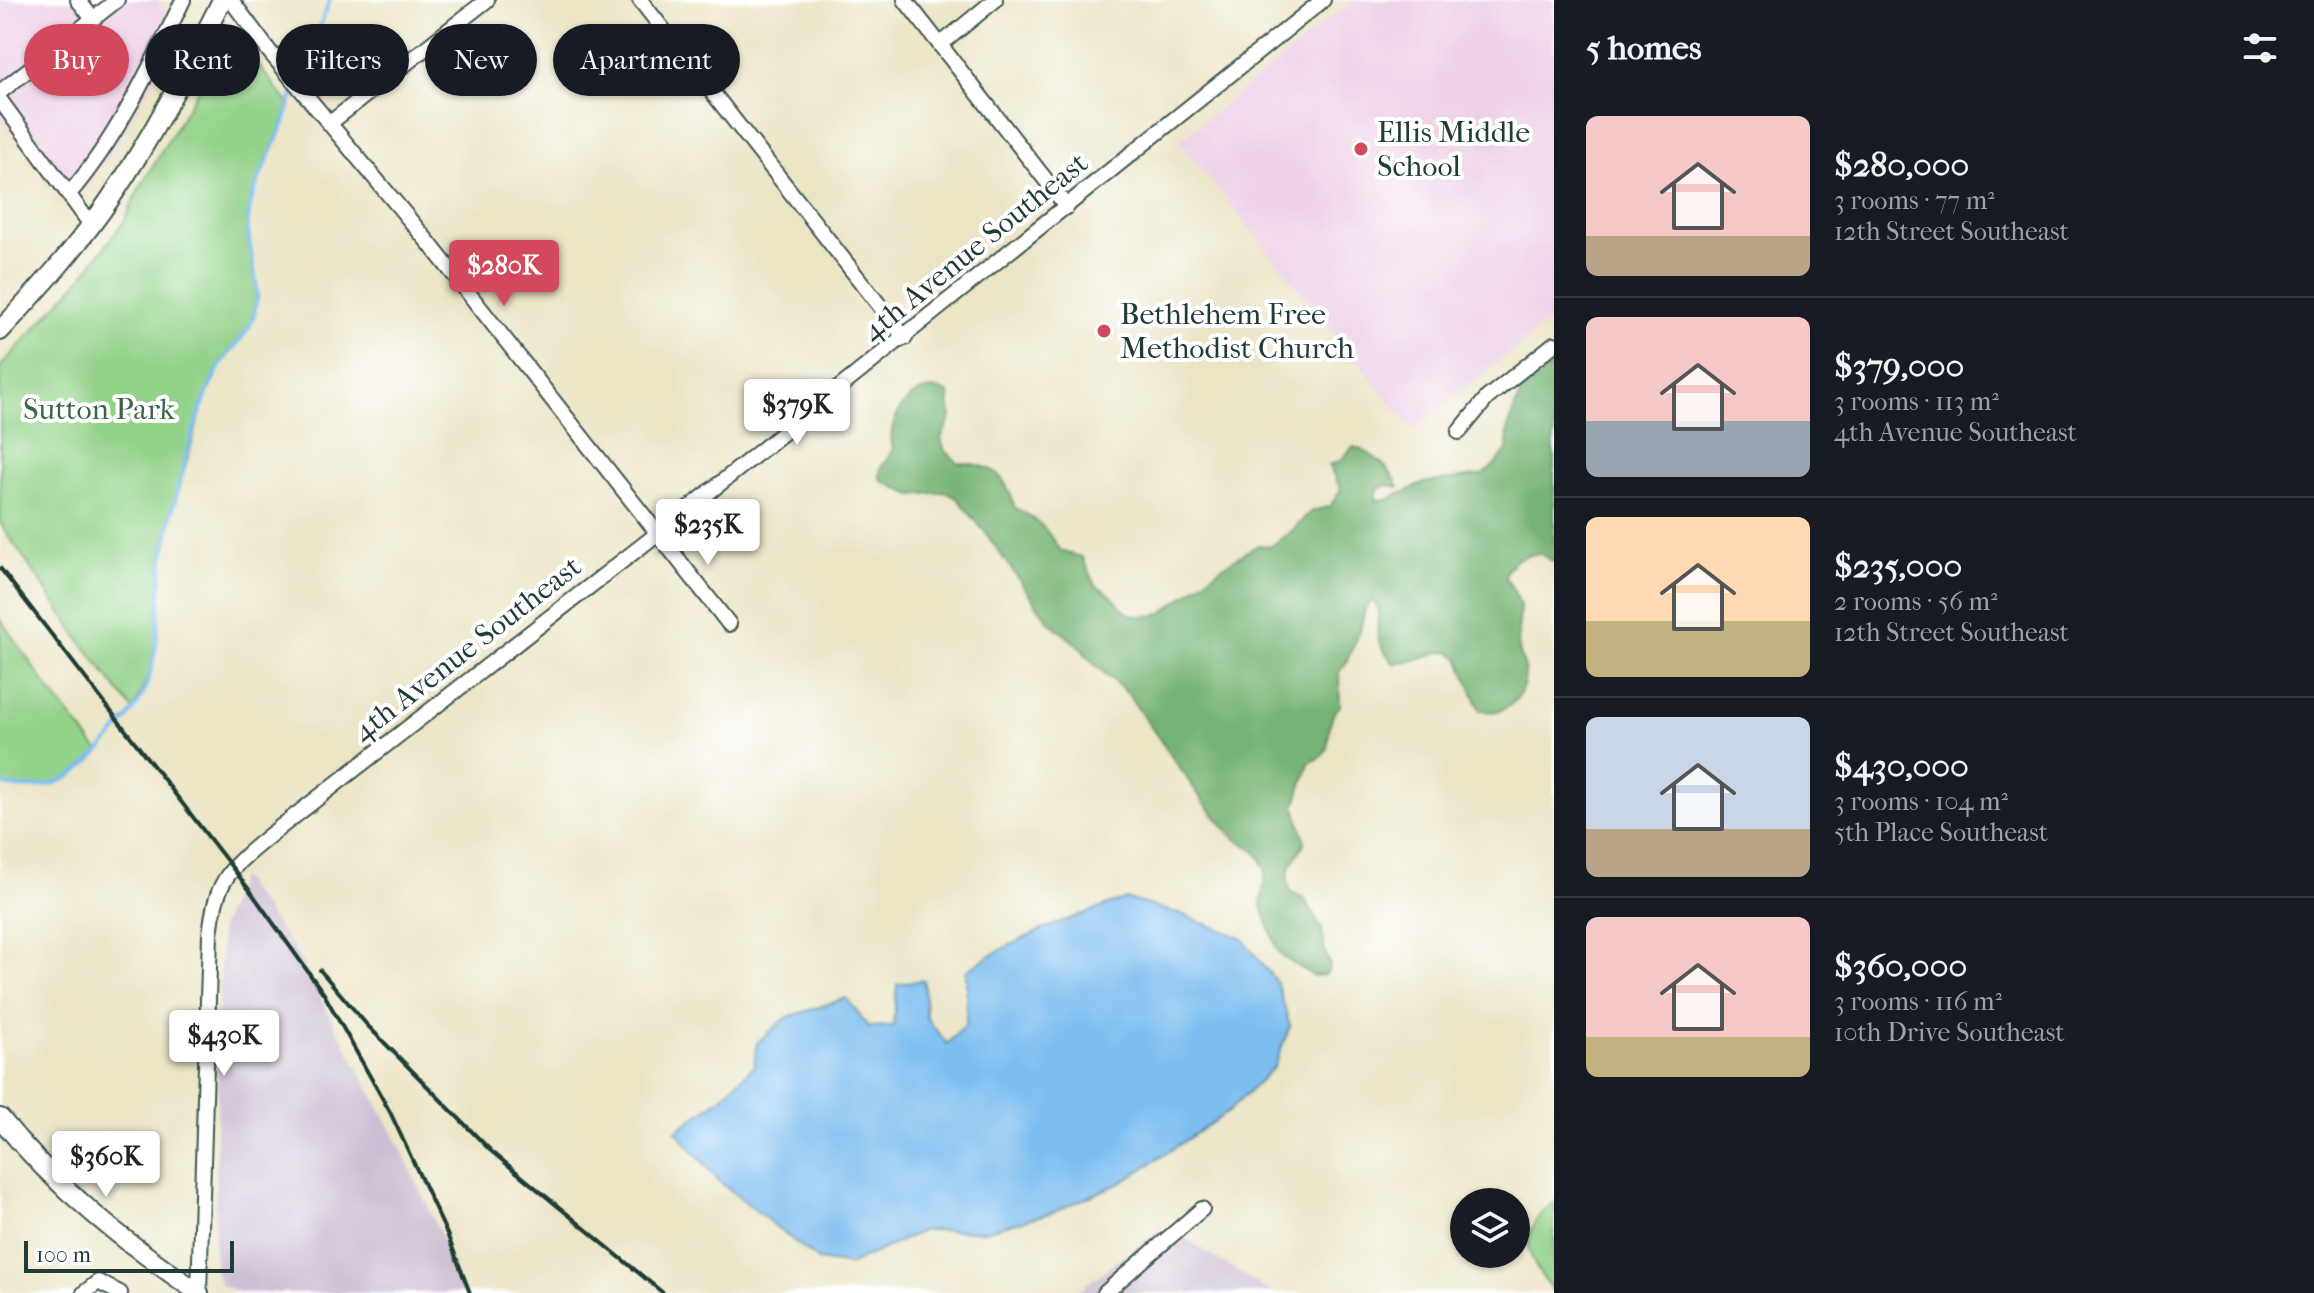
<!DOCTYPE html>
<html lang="en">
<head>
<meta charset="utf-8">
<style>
	body { margin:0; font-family:"IM FELL French Canon",serif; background:#20242c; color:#f1f3f6; height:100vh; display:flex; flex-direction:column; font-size:30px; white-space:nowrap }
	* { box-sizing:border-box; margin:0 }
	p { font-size:26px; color:#9ea1a6 }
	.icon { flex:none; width:44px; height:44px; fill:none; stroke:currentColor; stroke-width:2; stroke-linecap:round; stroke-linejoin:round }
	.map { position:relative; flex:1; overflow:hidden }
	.sheet { display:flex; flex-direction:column; background:#171b24; width:760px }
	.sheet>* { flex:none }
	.guide { position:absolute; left:24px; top:24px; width:760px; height:72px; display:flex; gap:16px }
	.tools { position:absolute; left:1450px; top:1188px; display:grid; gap:16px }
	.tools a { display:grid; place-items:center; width:80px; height:80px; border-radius:50%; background:#171b24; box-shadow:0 2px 6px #0004; font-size:40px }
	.scale { position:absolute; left:24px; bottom:20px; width:210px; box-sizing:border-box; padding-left:8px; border:4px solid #1f3d34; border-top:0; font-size:22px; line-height:28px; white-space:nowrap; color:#1f3d34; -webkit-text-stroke:6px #fff; paint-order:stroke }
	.price { position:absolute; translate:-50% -68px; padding:0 18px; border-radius:8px; background:#fff; color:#222; font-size:26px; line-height:52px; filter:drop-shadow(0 2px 4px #0008) }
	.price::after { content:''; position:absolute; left:50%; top:48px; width:24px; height:18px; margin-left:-12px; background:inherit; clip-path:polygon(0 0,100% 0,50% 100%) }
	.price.selected { background:#d1495b; color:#fff }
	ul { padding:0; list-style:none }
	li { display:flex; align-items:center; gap:24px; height:200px; padding:0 32px }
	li+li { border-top:2px solid #363941 }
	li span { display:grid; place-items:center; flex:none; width:224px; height:160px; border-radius:12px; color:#555 }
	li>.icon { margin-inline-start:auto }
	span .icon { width:96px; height:96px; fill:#fffc; stroke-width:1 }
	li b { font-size:34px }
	h2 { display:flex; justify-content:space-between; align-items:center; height:96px; padding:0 32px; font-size:34px }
	.tag { padding:0 28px; border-radius:36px; background:#171b24; box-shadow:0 2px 6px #0004; font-size:28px; line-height:72px }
	.tag.selected { background:#d1495b; color:#fff }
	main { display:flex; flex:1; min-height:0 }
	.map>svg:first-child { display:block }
	.built { fill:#eed0e7 }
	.industrial { fill:#ccbed3 }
	.green { fill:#93d289; stroke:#59885e; stroke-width:2 }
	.forest { fill:#76b475; stroke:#4a7854; stroke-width:2 }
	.water { fill:#7bbdf0; stroke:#4d7d92; stroke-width:2 }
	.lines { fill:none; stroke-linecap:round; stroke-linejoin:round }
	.stream { stroke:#7bbdf0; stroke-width:4 }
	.minor-casing { stroke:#3e564a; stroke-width:18 }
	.major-casing { stroke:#3e564a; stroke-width:22 }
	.minor { stroke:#fff; stroke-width:14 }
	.major { stroke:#fff; stroke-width:18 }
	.rail { stroke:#1f3d34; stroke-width:4 }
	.poi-dot { fill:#d1495b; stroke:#fff; stroke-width:3 }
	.labels { text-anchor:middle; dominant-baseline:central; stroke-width:8; stroke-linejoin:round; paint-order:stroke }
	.poi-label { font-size:30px; fill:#1f3d34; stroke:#fff; text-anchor:start }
	.street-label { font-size:30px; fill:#1f3d34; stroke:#fff }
	.park-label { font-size:30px; fill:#3c6249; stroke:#fff }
</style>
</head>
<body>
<main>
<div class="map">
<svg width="1554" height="1293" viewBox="0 0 1554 1293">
	<rect width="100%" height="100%" fill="#fff"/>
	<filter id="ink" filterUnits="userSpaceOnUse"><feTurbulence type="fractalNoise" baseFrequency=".0125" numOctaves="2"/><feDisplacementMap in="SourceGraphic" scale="16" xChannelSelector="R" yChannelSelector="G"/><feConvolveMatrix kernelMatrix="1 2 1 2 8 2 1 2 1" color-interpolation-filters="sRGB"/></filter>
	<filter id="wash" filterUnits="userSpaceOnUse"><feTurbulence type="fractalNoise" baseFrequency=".006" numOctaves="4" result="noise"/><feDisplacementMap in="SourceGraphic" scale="32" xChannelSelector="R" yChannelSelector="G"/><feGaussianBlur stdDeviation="1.8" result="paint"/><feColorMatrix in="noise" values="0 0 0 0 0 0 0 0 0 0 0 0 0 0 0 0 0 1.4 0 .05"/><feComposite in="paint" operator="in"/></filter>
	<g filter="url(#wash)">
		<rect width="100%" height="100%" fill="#ebe5c6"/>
		<g class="built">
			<polygon points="0,0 157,0 182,32 107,160 68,208 0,117"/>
			<polygon points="1353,0 1554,0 1554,317 1413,430 1179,141"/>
		</g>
		<g class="industrial">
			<polygon points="240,877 293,947 397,1140 442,1238 462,1293 242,1293 221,1285 216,1274 214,1248 221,927"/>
			<polygon points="1157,1231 1183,1237 1272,1293 1075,1293"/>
		</g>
		<g class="green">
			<polygon points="229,29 289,104 279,136 251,198 248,226 258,298 254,318 241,339 220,366 204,402 173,508 163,559 157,634 150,673 133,710 82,643 0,523 0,367 79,281 125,220 136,195 202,83"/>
			<path d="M0,619L51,692L99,752C68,783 44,795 0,784Z"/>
			<path d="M1554,1202V1292C1526,1259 1515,1233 1554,1202Z"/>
		</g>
		<path class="forest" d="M1554,363V562L1539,553C1521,557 1510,558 1505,577C1511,587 1521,599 1520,611C1519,624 1517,636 1519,649C1520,657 1526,665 1525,673C1524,700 1504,717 1480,710L1459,658L1449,651C1429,652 1413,665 1393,663C1376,641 1375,637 1379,609L1372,600L1365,609L1360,631L1346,663L1339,672L1340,706C1318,728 1342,752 1309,763L1295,807L1305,841C1296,860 1281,870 1291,893L1303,897L1322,929L1325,953L1330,964L1326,975L1314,976L1284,958L1277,949L1261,904L1265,880V868L1260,858L1253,849L1233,837L1203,801L1127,693L1092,662L1078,645L1049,622L985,532L957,498L946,492L912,495L880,480V469L893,449C884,417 917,375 949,394L951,418L941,438L944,449L958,463C994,464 1005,474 1015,508C1039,520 1046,528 1060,551L1082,557L1096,586C1126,597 1114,624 1161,614L1223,566L1258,545L1271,546L1293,530L1310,512L1330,506L1341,490L1329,465L1340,461L1353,447C1371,451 1392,470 1399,487L1388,485L1378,489L1376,500H1387L1424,483L1482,475L1496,464L1507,450L1508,428L1521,391Z"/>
		<path class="water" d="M1126,899L1181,914L1242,938L1277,983L1290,1026L1274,1067L1228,1112L1123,1182L1051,1213L984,1231L924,1230L849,1265L818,1260L720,1182L676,1131L721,1098L754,1066L757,1043L786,1018L846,998L869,1027L893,1026L897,984L924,980L926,1017L947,1044L966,1024V971C1015,937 1070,918 1126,899Z"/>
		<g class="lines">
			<g class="stream">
				<polyline points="299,80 330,0"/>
				<path d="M0,784C55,798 84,772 117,731C124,722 133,713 139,702C162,659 157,607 163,560C165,544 169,528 172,513C182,468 198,409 218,369C228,350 249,336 254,314C263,283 247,254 248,224C249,193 265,167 277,139C285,123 289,105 296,88"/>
			</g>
		</g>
	</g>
	<g filter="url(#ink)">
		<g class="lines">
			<defs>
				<g id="minor">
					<polyline points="78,0 93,19"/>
					<polyline points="231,0 269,51 429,243 729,624"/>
					<polyline points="640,0 905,338"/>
					<polyline points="905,0 1067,207"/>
					<polyline points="940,45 995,0"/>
					<polyline points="0,92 117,0"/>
					<polyline points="0,100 91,225"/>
					<polyline points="330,123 487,0"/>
					<path d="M69,194C118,137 150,68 183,0"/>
					<polyline points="1459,432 1487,398 1554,344"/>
					<polyline points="84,1293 98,1282 120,1293"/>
					<path d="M199,1293L210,935C216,881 227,870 269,836L657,534L1323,0"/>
					<polyline points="1105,1293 1202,1209"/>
				</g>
				<g id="major">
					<path d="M0,331C39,289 78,246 110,199C153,136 188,68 222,0"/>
					<path d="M0,1118C58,1190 123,1241 199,1293"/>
				</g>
			</defs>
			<use href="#minor" class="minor-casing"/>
			<use href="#major" class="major-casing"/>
			<use href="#minor" class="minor"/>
			<use href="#major" class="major"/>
			<g class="rail">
				<polyline points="0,568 251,892 324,994 390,1112 447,1234 470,1293"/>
				<polyline points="320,970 367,1025 491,1151 663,1293"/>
			</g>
		</g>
	</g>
	<g class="poi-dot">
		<circle cx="1361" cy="149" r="8"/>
		<circle cx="1104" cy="331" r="8"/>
	</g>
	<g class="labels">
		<g class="poi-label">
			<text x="1377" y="132">Ellis Middle<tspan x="1377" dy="34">School</tspan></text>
			<text x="1120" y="314">Bethlehem Free<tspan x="1120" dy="34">Methodist Church</tspan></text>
		</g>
		<g class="street-label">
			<text transform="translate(975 247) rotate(-39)">4th Avenue Southeast</text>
			<text transform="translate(467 649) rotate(-38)">4th Avenue Southeast</text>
		</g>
		<g class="park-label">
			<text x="99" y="409">Sutton Park</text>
		</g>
	</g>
</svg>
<div class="tools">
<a><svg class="icon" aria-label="layers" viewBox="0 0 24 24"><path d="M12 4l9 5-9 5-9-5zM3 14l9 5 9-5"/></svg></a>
</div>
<div class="scale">100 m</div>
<b class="price selected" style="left:504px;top:308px">$280K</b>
<b class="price" style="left:797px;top:447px">$379K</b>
<b class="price" style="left:708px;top:567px">$235K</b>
<b class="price" style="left:224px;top:1078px">$430K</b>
<b class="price" style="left:106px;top:1199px">$360K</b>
<div class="guide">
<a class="tag selected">Buy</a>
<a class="tag">Rent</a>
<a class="tag">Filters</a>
<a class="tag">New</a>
<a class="tag">Apartment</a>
</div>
</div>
<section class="sheet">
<h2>5 homes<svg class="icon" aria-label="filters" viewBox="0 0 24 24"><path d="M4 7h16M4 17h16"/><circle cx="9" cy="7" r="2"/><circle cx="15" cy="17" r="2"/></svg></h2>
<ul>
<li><span style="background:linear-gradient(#f6c9c9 75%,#b9a48a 0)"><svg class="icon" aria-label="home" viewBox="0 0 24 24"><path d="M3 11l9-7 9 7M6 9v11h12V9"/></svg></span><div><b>$280,000</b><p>3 rooms · 77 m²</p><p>12th Street Southeast</p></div></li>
<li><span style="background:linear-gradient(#f6c9c9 65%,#9aa5b1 0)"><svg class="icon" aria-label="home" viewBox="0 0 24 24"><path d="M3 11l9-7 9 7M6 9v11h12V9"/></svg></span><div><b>$379,000</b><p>3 rooms · 113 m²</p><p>4th Avenue Southeast</p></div></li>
<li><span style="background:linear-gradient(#ffd9b3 65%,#c2b280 0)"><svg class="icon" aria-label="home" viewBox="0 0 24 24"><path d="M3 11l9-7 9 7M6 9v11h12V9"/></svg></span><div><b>$235,000</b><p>2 rooms · 56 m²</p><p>12th Street Southeast</p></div></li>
<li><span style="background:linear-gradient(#c9d6e8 70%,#b9a48a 0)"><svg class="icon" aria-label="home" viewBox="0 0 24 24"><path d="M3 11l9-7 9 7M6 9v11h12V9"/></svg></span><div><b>$430,000</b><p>3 rooms · 104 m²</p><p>5th Place Southeast</p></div></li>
<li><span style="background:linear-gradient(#f6c9c9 75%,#c2b280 0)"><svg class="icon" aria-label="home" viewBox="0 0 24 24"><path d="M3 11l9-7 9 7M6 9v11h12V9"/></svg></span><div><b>$360,000</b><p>3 rooms · 116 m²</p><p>10th Drive Southeast</p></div></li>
</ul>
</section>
</main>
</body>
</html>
